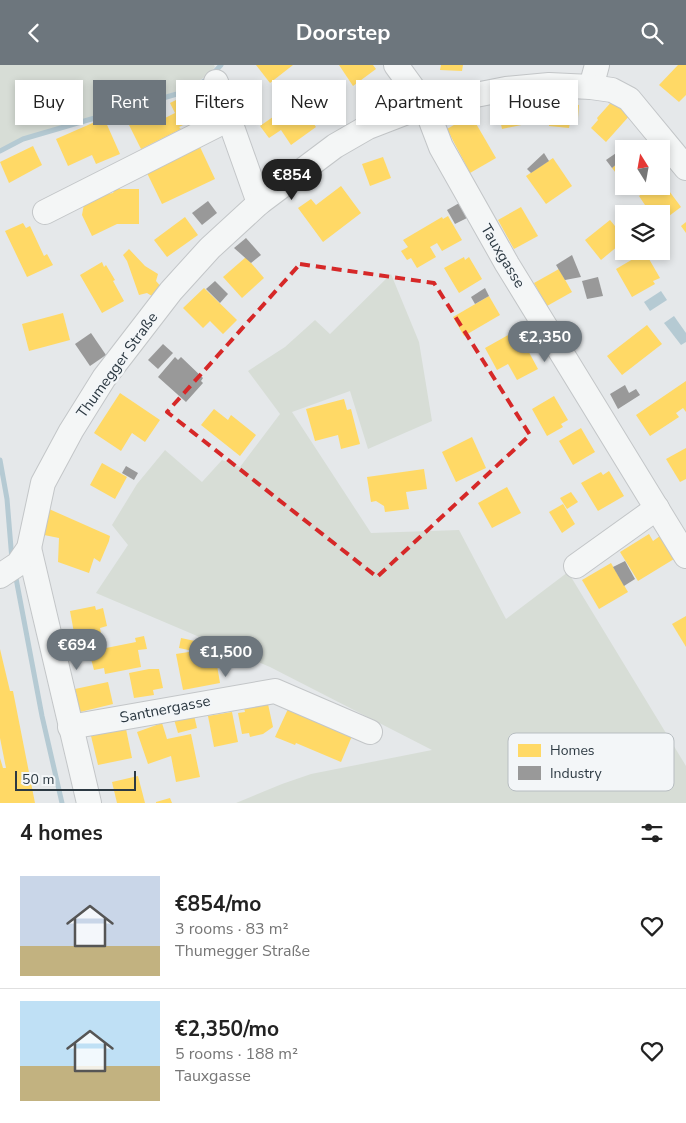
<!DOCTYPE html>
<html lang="en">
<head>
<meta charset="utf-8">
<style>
	body { margin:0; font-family:"Nunito Sans",sans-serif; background:#f2f2f2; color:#222; height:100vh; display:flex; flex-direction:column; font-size:19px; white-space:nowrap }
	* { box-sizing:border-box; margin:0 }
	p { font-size:16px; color:#767676 }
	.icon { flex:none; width:28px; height:28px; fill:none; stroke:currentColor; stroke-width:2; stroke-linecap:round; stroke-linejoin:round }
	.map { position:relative; height:738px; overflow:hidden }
	.details { display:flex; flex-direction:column; background:#fff; flex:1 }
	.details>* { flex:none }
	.guide { position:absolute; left:15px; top:15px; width:656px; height:45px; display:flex; gap:10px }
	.needle { width:32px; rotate:349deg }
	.fabs { position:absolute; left:615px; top:75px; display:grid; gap:10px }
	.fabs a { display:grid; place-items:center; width:55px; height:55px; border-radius:0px; background:#fff; box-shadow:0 2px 8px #0003; font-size:25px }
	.scale { position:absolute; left:15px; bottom:12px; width:121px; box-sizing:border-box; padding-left:5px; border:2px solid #2c3942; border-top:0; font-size:14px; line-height:18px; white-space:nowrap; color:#2c3942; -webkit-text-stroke:4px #f3f6f8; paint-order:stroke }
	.price { position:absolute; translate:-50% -42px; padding:0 11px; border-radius:18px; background:#6d767d; color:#fff; font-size:16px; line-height:32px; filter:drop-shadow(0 1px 2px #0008) }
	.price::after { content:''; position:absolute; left:50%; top:30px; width:15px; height:11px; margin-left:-8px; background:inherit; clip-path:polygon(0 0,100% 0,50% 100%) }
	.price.active { background:#222; color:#fff }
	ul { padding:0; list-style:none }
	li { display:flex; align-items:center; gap:15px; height:125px; padding:0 20px }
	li+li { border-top:1px solid #e0e0e0 }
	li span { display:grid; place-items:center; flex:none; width:140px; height:100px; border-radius:0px; color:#555 }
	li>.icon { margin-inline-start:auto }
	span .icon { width:60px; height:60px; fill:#fffc; stroke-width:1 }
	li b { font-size:21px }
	h2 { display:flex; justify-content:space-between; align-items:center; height:60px; padding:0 20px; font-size:21px }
	.chip { padding:0 18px; border-radius:0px; background:#fff; box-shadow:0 2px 8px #0003; font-size:18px; line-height:45px }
	.chip.active { background:#6d767d; color:#fff }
	header { display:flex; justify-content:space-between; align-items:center; height:65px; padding:0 20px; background:#6d767d; color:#fff; font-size:22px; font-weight:700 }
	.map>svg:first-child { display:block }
	.green { fill:#d7ddd6 }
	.water { fill:#b5cad3 }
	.homes { fill:#ffd966 }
	.industry { fill:#999 }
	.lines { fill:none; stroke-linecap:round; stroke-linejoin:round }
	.stream { stroke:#b5cad3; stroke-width:5 }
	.minor-casing { stroke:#c3c6c8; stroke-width:26 }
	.minor { stroke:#f4f6f6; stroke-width:24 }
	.marked { fill:none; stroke:#d62828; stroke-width:4; stroke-dasharray:10 6; stroke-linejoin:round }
	.labels { text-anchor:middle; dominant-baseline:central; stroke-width:5; stroke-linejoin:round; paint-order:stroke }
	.street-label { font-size:15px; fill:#2c3942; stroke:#f3f6f8 }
	.key { fill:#f3f6f8; stroke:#b7bdc1; stroke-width:1 }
	.key-label { font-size:14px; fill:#2c3942 }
</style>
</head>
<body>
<header><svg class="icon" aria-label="back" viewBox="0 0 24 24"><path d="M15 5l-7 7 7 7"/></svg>Doorstep<svg class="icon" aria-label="search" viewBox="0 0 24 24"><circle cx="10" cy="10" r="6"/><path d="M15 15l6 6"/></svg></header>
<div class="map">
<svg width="686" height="738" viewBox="0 0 686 738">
	<rect width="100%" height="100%" fill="#e5e8ea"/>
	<g class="green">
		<path d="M0,0H214L215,2C195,27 154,32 125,41C107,47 90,56 72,61C47,69 23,72 0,86Z"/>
		<polygon points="391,209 419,277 432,356 368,384 350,326 292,347 371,468 459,465 506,554 568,507 686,701 686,738 236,738 282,719 311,709 432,685 270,602 96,528 128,480 112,460 137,419 165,385 202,417 222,395 240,402 280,349 248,306 285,282 315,255 330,269"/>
	</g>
	<g class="water">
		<polygon points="661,226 667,235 650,246 644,237"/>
		<polygon points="674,251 686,268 686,277 681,280 664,258"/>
	</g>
	<g class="homes">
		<polygon points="256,0 293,0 270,18"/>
		<polygon points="339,0 373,0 376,4 353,21"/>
		<polygon points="441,0 463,0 462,6 440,5"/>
		<polygon points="678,0 686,0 686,30 679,37 659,20"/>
		<polygon points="186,30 197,53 179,62 181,64 141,84 125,52 145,42 153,59 175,48 170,38"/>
		<polygon points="531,34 536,57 502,64 497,41"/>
		<polygon points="549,34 579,40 578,53 571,52 569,63 549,61"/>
		<polygon points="614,34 631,49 606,77 591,63 598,55 597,53"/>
		<polygon points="297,35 316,62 291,80 281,65 269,73 260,61"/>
		<polygon points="471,50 496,93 470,108 447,64"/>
		<polygon points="104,53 120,89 96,99 92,90 68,101 56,74"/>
		<polygon points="33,81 42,100 9,118 0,97"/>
		<polygon points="200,82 215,114 162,139 147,108"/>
		<polygon points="383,92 391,113 370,121 362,99"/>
		<polygon points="553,93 572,121 546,139 526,111"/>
		<polygon points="624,93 624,118 612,103"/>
		<polygon points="661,115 681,142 661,157 661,149 651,149 639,131 653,121 661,121"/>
		<polygon points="341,121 361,148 323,177 298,143 311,134 316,140"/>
		<polygon points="115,124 139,124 139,159 117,159 92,171 82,150 84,139 103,130 113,128"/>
		<polygon points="521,142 538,171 514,184 498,155"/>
		<polygon points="448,151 462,175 442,186 437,178 430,182 436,192 417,203 411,193 407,195 401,186 408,182 403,175 442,152 443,154"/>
		<polygon points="185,152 198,170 167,192 154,175"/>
		<polygon points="610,155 624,172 624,176 601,195 585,175"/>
		<polygon points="686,157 686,168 681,161"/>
		<polygon points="23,158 26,163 30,161 44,191 47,189 53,200 27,212 5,166"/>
		<polygon points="129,184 145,201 158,209 156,216 163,224 155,233 147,228 139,230 127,196 123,190"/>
		<polygon points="645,187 660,213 653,216 655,219 632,232 616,204"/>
		<polygon points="246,192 264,213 242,233 223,212"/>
		<polygon points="464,192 465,195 469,192 482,214 459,228 444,203"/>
		<polygon points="102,197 104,202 106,200 115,215 113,216 124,236 102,248 80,210"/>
		<polygon points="559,204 572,227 547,241 534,218"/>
		<polygon points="204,223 237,255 223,269 210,256 203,263 183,243"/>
		<polygon points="489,231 500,250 464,271 453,252"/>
		<polygon points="63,248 70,275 29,286 22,259"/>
		<polygon points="647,260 662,279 622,310 607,291"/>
		<polygon points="517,265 538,304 517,315 508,299 497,305 485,283"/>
		<polygon points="686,316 686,347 683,343 676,348 679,352 650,371 636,350"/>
		<polygon points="120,328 160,355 145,377 132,368 121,386 94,368"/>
		<polygon points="554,331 568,355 561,359 563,362 547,371 532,344"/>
		<polygon points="344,334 347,345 351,344 360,379 341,384 338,370 315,376 306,344"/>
		<polygon points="214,344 228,355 231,350 256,370 240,391 201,360"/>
		<polygon points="581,363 595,387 573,400 559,376"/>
		<polygon points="472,372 486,403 456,417 442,387"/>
		<polygon points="686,383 686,414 680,417 666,394"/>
		<polygon points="102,398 127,412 115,434 90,420"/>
		<polygon points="424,404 427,424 406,427 409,444 385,447 384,441 376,436 371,437 367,412"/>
		<polygon points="609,406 624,431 598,446 581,418 601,407 603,410"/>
		<polygon points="507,422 521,448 492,463 478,438"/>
		<polygon points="571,427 578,437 567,444 560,433"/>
		<polygon points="563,439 575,459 562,468 549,447"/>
		<polygon points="49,444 110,471 109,476 100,497 94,493 89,508 58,497 59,473 44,470"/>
		<polygon points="649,469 653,476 660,471 674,494 638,516 620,487"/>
		<polygon points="611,498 628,527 599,544 582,515"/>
		<polygon points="95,541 96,545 103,543 107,561 100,563 101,568 75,573 70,546"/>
		<polygon points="686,551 686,582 672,559"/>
		<polygon points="144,571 147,584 138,585 141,602 105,609 104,603 94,605 90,590 101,587 101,584 136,577 135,573"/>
		<polygon points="181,573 195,576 193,586 179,583"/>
		<polygon points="214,583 220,618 183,625 176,589"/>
		<polygon points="0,584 10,626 13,626 35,738 0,738 0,693 3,703 6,703 0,673"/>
		<polygon points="149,604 159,604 163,623 153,625 154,630 134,633 129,608"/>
		<polygon points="108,617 113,639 80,647 75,624"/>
		<polygon points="268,639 273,662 263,669 250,672 249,668 242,669 238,648 245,647 244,643"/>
		<polygon points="288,644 352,671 341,697 296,678 295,680 275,672"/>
		<polygon points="193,646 197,663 178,668 173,651"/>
		<polygon points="232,647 238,677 214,682 208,651"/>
		<polygon points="162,658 167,674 191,669 200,712 176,717 171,691 148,699 137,667"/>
		<polygon points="126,664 132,693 98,700 91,671"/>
		<polygon points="138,711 145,738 117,738 112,717"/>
		<polygon points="170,733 172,738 156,738 156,737"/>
	</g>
	<g class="industry">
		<polygon points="619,86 624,93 612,103 606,95"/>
		<polygon points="544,88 549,96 531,108 527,104"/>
		<polygon points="208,136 217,148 202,160 192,148"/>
		<polygon points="461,137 469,152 455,159 447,145"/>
		<polygon points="246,173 261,190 251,198 234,183"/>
		<polygon points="572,190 581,212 565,215 556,200"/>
		<polygon points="598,212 603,231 587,234 582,216"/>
		<polygon points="215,216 228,229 220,238 206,224"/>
		<polygon points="485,223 489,231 475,239 471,232"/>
		<polygon points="91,268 106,290 90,301 75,279"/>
		<polygon points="163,279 173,288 158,304 148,295"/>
		<polygon points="175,292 178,295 181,292 203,313 201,316 203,318 186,337 158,312"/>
		<polygon points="625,320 629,328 636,324 640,330 618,344 610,329"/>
		<polygon points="126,401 138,408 134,415 122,408"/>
		<polygon points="625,496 635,514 624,521 613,502"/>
	</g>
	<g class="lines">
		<g class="stream">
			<polyline points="0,86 23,74 187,26 208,14 221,0"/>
			<polyline points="0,395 7,434 12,495"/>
			<polyline points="15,508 42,651 62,738"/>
		</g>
		<defs>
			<g id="minor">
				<polyline points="396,0 425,40 441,82 507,199 686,491"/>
				<polyline points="216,17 259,138"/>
				<polyline points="591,22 597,0"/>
				<polyline points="45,147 229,54"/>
				<polyline points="29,483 89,738"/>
				<polyline points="576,501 657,443"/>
				<polyline points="0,511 18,499 29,483 43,418 71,366 104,313 171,226 210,183 259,138 335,81 368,62 425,40 506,24 549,20 591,22 612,25 629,34 686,103"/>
				<polyline points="70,662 275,626 370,667"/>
			</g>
		</defs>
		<use href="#minor" class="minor-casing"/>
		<use href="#minor" class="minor"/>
	</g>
	<path class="marked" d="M300,199L434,218L530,370L377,512L167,347Z"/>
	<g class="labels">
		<g class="street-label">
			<text transform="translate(503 191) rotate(59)">Tauxgasse</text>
			<text transform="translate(117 300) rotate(-54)">Thumegger Straße</text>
			<text transform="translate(165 644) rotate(-11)">Santnergasse</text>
		</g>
	</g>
	<rect x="508" y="668" width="166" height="58" rx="8" class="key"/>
	<rect x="518" y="679" width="23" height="13" fill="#ffd966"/>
	<rect x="518" y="701" width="23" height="14" fill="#999"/>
	<g class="key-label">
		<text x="550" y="690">Homes</text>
		<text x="550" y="713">Industry</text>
	</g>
</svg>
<div class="fabs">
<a><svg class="needle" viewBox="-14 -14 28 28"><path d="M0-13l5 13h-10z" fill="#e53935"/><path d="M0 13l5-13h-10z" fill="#767676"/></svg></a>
<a><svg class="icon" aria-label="layers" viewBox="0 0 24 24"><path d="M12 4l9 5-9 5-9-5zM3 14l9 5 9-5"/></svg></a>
</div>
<div class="scale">50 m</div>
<b class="price active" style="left:292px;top:136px">€854</b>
<b class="price" style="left:545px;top:298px">€2,350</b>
<b class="price" style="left:77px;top:606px">€694</b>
<b class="price" style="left:226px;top:613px">€1,500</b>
<div class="guide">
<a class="chip">Buy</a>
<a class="chip active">Rent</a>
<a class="chip">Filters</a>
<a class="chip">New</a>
<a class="chip">Apartment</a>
<a class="chip">House</a>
</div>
</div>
<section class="details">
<h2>4 homes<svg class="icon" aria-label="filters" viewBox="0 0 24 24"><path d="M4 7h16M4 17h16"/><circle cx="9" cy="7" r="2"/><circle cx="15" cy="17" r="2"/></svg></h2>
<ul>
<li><span style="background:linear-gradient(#c9d6e8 70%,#c2b280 0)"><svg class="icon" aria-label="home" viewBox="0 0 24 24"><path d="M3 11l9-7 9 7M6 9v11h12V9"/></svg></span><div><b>€854/mo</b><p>3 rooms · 83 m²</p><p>Thumegger Straße</p></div><svg class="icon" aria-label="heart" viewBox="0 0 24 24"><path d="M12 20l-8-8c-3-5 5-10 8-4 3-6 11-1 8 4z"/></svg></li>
<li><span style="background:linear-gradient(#bfe0f5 65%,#c2b280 0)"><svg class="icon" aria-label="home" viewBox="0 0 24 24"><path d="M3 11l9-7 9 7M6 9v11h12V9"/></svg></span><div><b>€2,350/mo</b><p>5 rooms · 188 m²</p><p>Tauxgasse</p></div><svg class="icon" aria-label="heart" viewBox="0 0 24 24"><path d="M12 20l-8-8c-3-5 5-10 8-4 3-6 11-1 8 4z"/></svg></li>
</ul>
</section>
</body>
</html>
